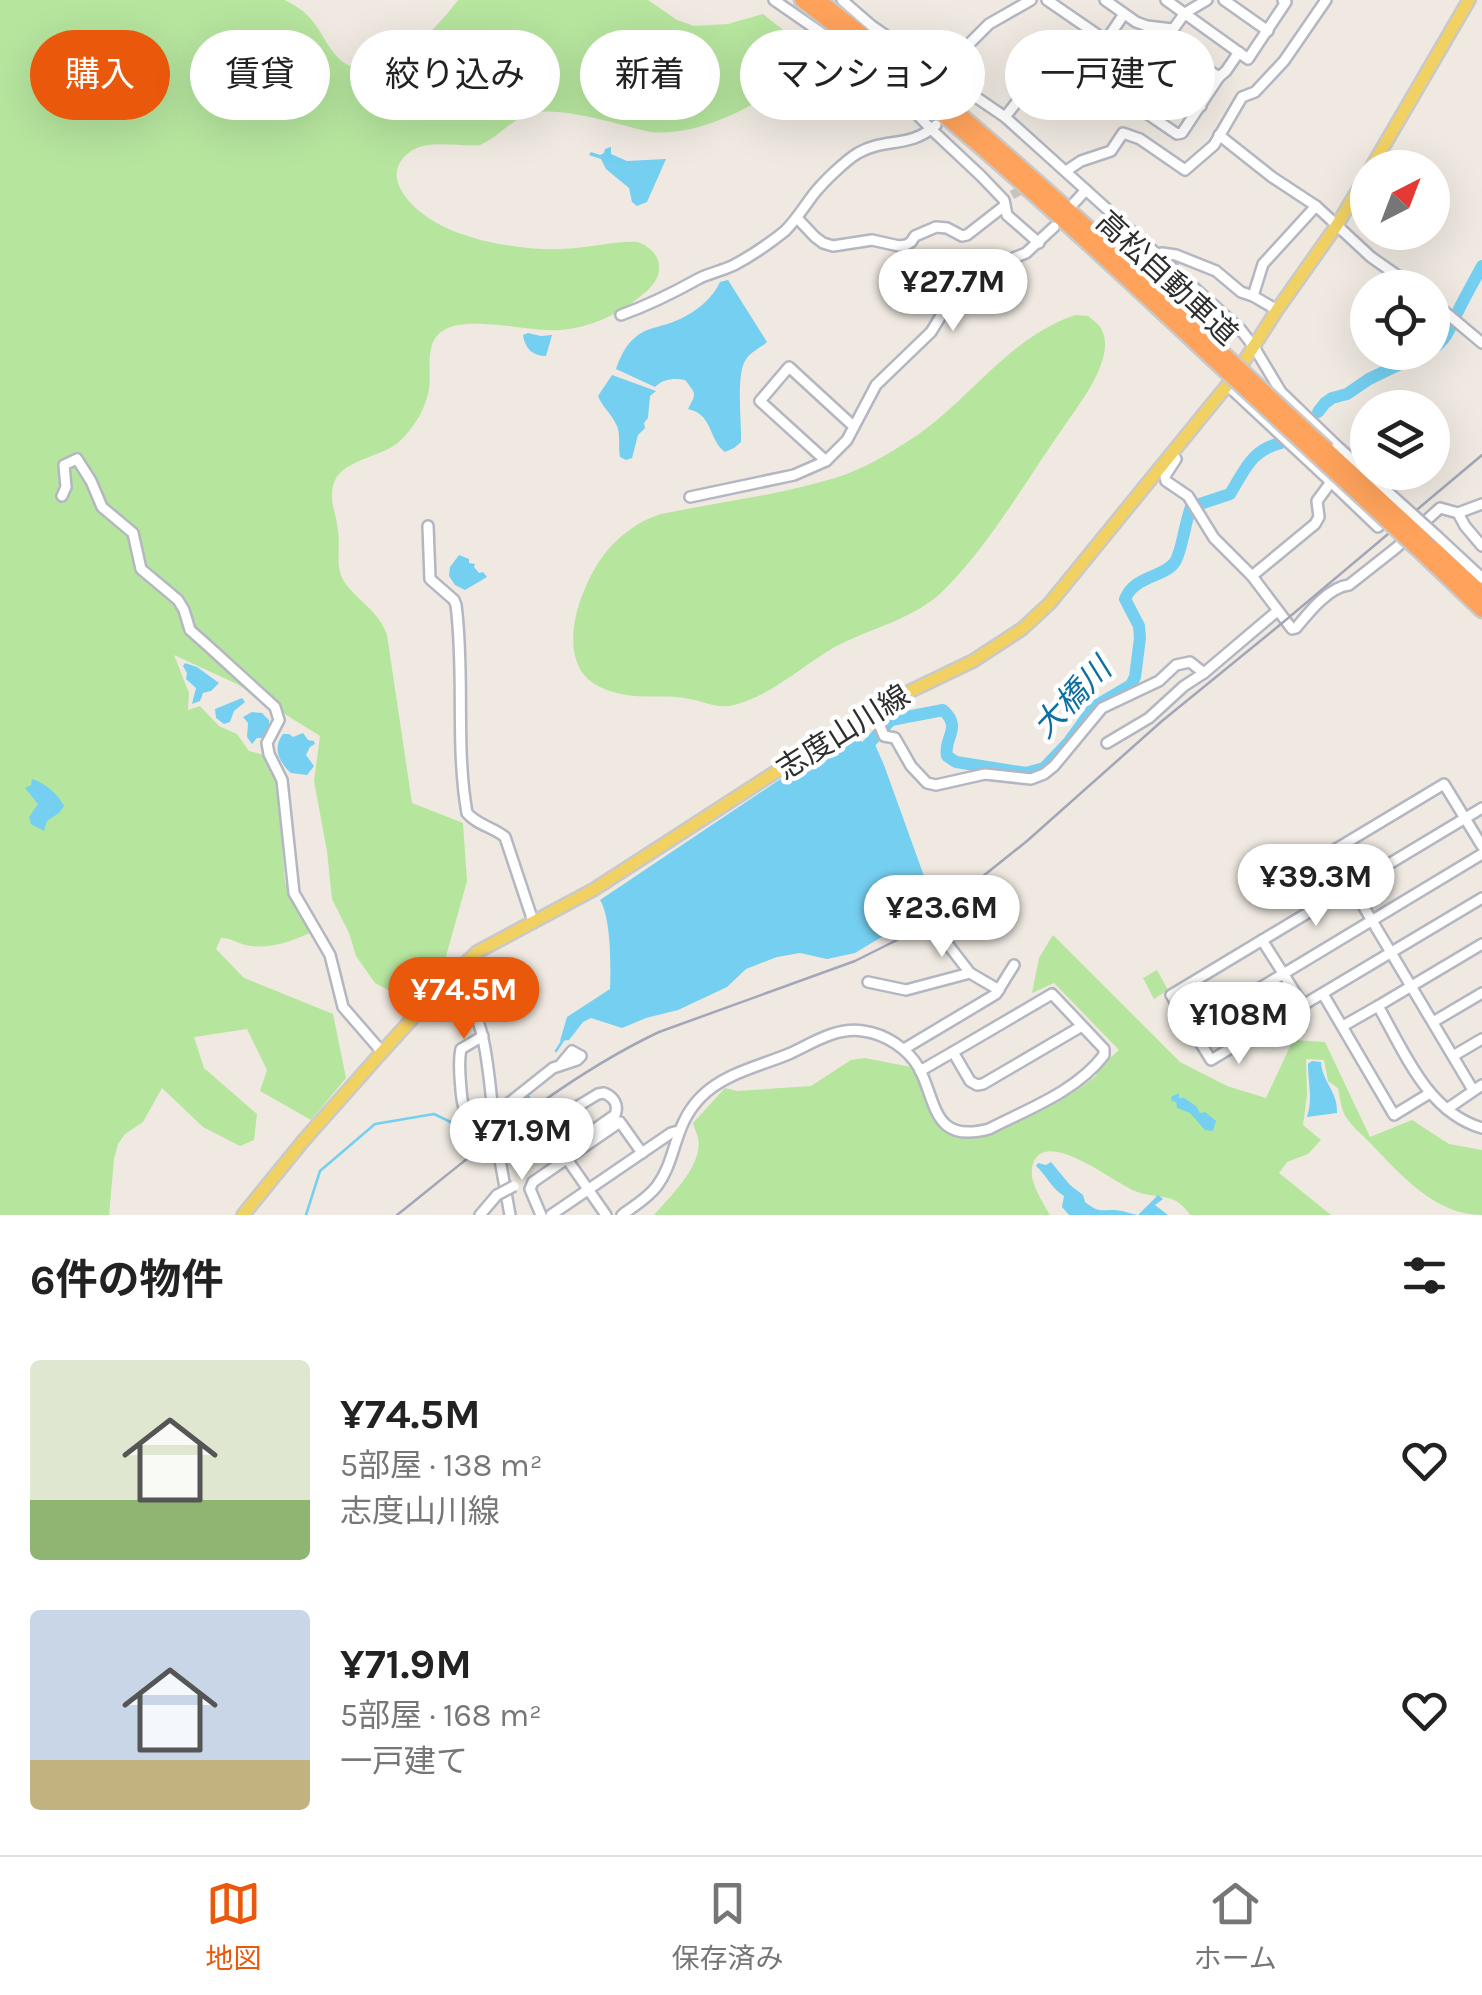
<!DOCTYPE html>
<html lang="ja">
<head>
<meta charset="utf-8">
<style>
	body { margin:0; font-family:Karla,"Noto Sans JP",sans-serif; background:#f2f2f2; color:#222; height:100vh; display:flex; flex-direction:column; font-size:38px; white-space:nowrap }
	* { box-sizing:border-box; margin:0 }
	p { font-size:32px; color:#767676 }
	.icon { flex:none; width:55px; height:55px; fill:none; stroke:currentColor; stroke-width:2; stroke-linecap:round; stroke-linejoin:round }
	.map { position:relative; height:1215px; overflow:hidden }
	.sheet { display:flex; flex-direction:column; background:#fff; flex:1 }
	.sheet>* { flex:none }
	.hud { position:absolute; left:30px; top:30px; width:1422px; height:90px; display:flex; gap:20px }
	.needle { width:65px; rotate:42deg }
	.tools { position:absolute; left:1350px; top:150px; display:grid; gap:20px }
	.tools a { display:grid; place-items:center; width:100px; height:100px; border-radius:50%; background:#fff; box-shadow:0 10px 40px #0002; font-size:50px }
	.price { position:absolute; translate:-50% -85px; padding:0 22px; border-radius:35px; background:#fff; color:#222; font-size:32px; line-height:65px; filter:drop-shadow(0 2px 5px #0008) }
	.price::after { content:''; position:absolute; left:50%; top:60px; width:30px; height:22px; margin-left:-15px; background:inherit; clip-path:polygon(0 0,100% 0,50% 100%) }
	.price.current { background:#ea580c; color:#fff }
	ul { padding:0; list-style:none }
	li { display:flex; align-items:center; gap:30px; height:250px; padding:0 30px }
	li span { display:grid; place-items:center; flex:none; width:280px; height:200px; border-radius:10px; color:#555 }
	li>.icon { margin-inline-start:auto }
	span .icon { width:120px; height:120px; fill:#fffc; stroke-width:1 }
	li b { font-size:42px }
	h2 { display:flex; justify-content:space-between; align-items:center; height:120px; padding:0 30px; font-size:42px }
	.tag { padding:0 35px; border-radius:45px; background:#fff; box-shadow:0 10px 40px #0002; font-size:35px; line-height:90px }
	.tag.current { background:#ea580c; color:#fff }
	.tab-bar { display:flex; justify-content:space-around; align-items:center; height:140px; border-top:2px solid #e0e0e0; background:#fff; font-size:28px; color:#767676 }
	.tab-bar a { display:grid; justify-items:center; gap:5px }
	.tab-bar .current { color:#ea580c }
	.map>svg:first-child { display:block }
	.green { fill:#b6e59e }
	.water { fill:#75cff0 }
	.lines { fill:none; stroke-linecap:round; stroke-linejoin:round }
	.stream { stroke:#75cff0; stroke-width:2.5 }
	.river { stroke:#75cff0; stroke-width:12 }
	.minor-tunnel { stroke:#c8c4bd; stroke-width:9; stroke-dasharray:9 4.5; stroke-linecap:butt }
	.minor-casing { stroke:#b4b7c1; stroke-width:14 }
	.major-casing { stroke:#c9c9c9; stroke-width:16 }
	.highway-casing { stroke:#c9c9c9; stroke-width:19 }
	.minor { stroke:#fff; stroke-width:9 }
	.major { stroke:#f2d163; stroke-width:11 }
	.highway { stroke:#ffa35c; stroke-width:14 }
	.rail { stroke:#a3a6b8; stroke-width:2.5 }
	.minor-bridge-casing { stroke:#b4b7c1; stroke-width:14; stroke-linecap:butt }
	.highway-bridge-casing { stroke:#c9c9c9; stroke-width:19; stroke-linecap:butt }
	.minor-bridge { stroke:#fff; stroke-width:9 }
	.highway-bridge { stroke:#ffa35c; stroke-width:14 }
	.labels { text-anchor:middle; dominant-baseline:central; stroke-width:9; stroke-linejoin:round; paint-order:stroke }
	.street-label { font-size:30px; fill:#2e2e2e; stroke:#fff }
	.water-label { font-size:32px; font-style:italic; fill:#0d6fa3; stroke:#fff }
</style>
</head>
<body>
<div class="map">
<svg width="1482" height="1215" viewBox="0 0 1482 1215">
	<rect width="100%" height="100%" fill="#efe9e1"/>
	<g class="green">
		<path d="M0,0H285C294,5 303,10 310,18C322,31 329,52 343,62C382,89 438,27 458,0H648L677,20L694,26L728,24L763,14L792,37L813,59C776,97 704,138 650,132C619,125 554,103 526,115C509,122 497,138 480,145C459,147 429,139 411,151C377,175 411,208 435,222C450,231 469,237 485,241C515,248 547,251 577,248C597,246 617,241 638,242C650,247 660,255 659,270C658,283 646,292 637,299C615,316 588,328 560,330C530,333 464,313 441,332C424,345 432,370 429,389C426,408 414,428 400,441C382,458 339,459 333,486C329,501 337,516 338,531C341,549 334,567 345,583C359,602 379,611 387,635L412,803L463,823L467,881L443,967L410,1002L375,983L356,956L349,933L332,899L327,851L314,781L320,736L237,684L174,655L189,693L188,710L200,706L219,726L237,734L249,751L265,755L276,773L285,882L290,898L311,932C292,942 267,950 245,945C235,942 232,938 221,938L216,949L244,978L333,1014L346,1078L311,1120L260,1091L267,1070L247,1029L194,1037L204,1068L257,1114L254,1140L240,1146L203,1127L162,1088L143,1122L125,1134L118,1144L114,1159L109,1215H0Z"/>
		<path d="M1075,315L1088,316C1094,321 1101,325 1103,333C1114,361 1078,406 1063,428C1025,482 992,541 946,588C915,620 871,627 833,648C801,667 770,696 734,705C718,709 705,702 690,699C667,694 644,699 621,694C612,692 602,689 593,683C553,655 582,582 606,552C621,534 639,521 661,514C719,502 779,495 835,478C861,470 887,455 910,440C969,402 1006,339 1075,315Z"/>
		<path d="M1053,935L1180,1062L1227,1086L1266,1098L1293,1040L1325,1042L1370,1137L1412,1120L1449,1144L1482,1150V1215C1436,1215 1402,1176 1373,1146C1365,1137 1353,1128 1346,1117C1341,1110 1340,1097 1338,1088L1328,1081L1324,1060L1306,1059L1307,1095L1303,1125L1321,1140L1308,1154L1287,1162L1279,1173L1331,1215H1190C1175,1191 1158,1200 1135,1191C1116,1184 1045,1126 1033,1164C1027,1180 1043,1202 1050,1215H654C670,1197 704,1164 698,1138C697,1133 694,1128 693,1123L725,1088L737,1091L811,1086L851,1060L865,1058L916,1068C919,1080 922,1094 927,1105C948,1155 988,1138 1024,1119C1050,1106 1075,1094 1097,1075L1094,1073L1119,1050L1054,983L1032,993L1039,958Z"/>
		<polygon points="1157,970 1168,990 1154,999 1143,978"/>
	</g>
	<g class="water">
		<polygon points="611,147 611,154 627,161 666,159 647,202 637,206 632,202 629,188 606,169 601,159 589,155 591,152 600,155 604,153 605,149"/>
		<path d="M728,280L767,342C761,348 752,351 747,358C735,371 742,423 741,442L734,448L725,452C708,439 713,414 688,409C696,393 697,395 685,380C674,378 663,379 655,387L616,369C621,354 629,339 643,332C652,327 664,326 673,322C692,315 712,300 720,282Z"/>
		<path d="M528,333L541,336L552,335L546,356C532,356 525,348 523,335Z"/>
		<path d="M612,375L656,391L650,396L648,418L644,423L645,428L638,435L632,458L626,460L620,457C618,446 621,432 616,424C610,412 603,408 598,396Z"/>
		<polygon points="459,555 469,559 469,563 475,564 474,567 479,573 483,572 487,577 465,590 455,585 449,576 450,567"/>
		<polygon points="185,663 197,667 219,683 211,691 203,693 200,701 192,704 196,688 186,679 187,673 183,666"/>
		<polygon points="242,698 245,702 234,711 230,722 224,724 216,718 215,709"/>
		<polygon points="252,712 262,713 269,720 269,729 263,738 257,738 252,744 247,737 248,723 243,717"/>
		<path d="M303,733L308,740L314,741L315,744L310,747L306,755L314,766L307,775L291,773C279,762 272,748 283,734H289L293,737Z"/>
		<path d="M859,739L863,743L873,740L884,765L933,901L904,920L893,930L855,953L827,959L800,953L777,957L746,969L727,987L678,1010L646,1018L622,1028L591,1018L583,1022L569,1040L560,1041L567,1017L610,989C611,967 611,917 600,900L785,776L830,749Z"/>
		<path d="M32,779C45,783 58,794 64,806L59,813L47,821L44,831L31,824L29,817L38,804L25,788L31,785Z"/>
		<path d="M1312,1061L1321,1062C1322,1082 1338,1091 1337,1113L1307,1117C1313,1099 1308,1083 1308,1064Z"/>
		<polygon points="1179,1093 1179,1098 1184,1098 1196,1106 1200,1113 1205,1112 1216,1121 1213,1131 1205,1130 1190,1113 1177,1108 1176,1102 1172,1101 1171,1097"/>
		<path d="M1051,1162L1070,1185L1083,1195L1085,1202C1100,1213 1098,1210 1114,1210C1122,1210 1131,1214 1138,1215L1158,1195L1163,1199L1155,1205L1168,1215H1069L1062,1207L1064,1196C1052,1189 1047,1176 1036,1166L1038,1163L1046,1165Z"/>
	</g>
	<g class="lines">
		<g class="stream">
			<polyline points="556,1051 563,1040"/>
			<polyline points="496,1123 529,1097"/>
			<polyline points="306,1215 320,1171 375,1124 434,1114 463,1128 488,1130 490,1128"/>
		</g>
		<g class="river">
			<path d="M1432,349C1448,339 1451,325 1459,309C1466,295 1474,281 1482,266"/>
			<polyline points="1318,412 1325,403 1332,398 1347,394 1369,379 1425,352"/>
			<path d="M862,751L891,720L943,710C963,728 943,738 947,756L956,762L1026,773L1044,768L1068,743L1094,707L1131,685L1135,677L1140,638L1139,626L1125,599C1135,575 1164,578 1175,562C1182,551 1185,522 1191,507L1230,494C1245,470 1251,450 1281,443"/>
		</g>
		<polyline class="minor-tunnel" points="1012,195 1047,175"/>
		<defs>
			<g id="minor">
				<polyline points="774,0 849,52 884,80 931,129 981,176 1004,200 1007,215 1039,243"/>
				<polyline points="842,0 872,26 1005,117 1241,330 1254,347 1281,392 1337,446"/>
				<polyline points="1047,0 1201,106"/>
				<polyline points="1105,0 1136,22 1147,26 1172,29"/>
				<polyline points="1166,0 1248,59 1286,2 1283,0"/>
				<polyline points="1224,0 1268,31"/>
				<polyline points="1105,42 1124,14"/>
				<polyline points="1145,68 1185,13 1207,0"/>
				<polyline points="1219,77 1226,71 1239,52"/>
				<polyline points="960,94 965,81 961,66 963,55 967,46 989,24 1031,0"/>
				<polyline points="1130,102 1130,98 1148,70"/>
				<polyline points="1005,117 1031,84 1053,66 1059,67 1066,74 1109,84 1113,88 1117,107 1130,102 1177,134 1182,133 1219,77 1164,41"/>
				<polyline points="1219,135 1272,177 1316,206 1371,257 1415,288"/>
				<polyline points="1066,171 1081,161 1111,151 1123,133 1140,139 1185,170 1214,145 1242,97 1255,92 1284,61 1326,0"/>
				<polyline points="1074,203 1086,190"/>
				<polyline points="797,218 815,237 823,243 833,246 872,240 899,246 906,245 911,242 915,236 936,227 947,228 962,236 967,235 1003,207"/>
				<polyline points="1159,256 1162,253 1176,255 1216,271 1241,292 1253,296 1277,310"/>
				<polyline points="1253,296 1263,264 1316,206"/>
				<polyline points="1432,301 1482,343"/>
				<path d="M621,315C649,305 673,293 698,279C709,273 722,271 734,265C751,256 770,243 785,231C796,220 804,207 813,195C823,182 845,161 858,153C886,137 909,149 936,125"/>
				<polyline points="1227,385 1331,482 1317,501 1319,517 1315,524 1252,576"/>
				<path d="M1172,454L1176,459L1165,476L1166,481L1188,496L1214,538L1252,576L1292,629L1296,628C1309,612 1329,587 1349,585L1396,548L1440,508L1458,513L1465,526L1482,546"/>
				<polyline points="826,461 760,401 789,367 850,423 854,425"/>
				<polyline points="1331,482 1378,527"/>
				<polyline points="62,496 66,487 64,465 77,459 91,481 102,507 133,533 141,569 178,600 184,610 190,630 207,645 275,707 279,720 267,743 269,754 282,780 294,893 330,955 343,1007 382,1052"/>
				<polyline points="690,497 794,475 826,461 847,440 876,385 931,332 955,293 981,271 1026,253 1054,227"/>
				<polyline points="1458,513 1482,504"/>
				<path d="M428,526L430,579L454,600L456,605C465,674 455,745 467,813C477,825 493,827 505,837L533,921"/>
				<polyline points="1438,537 1482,578"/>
				<polyline points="873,709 884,736 895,738 911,766 927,783 936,785 985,774 1031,779 1044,774 1054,766 1102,708 1159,681 1176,665 1190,662 1204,673 1276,612"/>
				<polyline points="1107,743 1149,718 1184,686 1204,673"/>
				<polyline points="1482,808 1171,995 1211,1060 1482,898"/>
				<polyline points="939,933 970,973"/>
				<polyline points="1262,940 1303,1005"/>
				<path d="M1482,944L1378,1006C1404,1051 1427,1112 1482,1128"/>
				<path d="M453,974C485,1020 486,1049 492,1103"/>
				<polyline points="868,982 906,990 970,973 999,990"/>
				<polyline points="1323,994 1394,1115 1430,1093"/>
				<polyline points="1433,1022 1482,993"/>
				<polyline points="1343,1026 1378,1006"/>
				<polyline points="1192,1029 1482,854"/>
				<path d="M483,1036L461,1049C458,1063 460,1076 461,1090C463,1115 469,1130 495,1114L553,1068L577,1060L581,1056L572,1051L562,1063"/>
				<polyline points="904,1049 996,994 1014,965"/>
				<polyline points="1453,1056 1482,1039"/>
				<polyline points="920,1071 953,1052 970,1081 977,1085 983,1084 1082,1026"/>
				<polyline points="1473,1090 1331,852 1444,784 1482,846"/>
				<path d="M578,1106L598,1094L604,1093C614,1097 619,1105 615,1115C607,1120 600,1126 592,1131C578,1139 573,1128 562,1145L567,1159L606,1215"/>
				<polyline points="1447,1109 1482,1085"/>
				<polyline points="500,1160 510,1215"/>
				<polyline points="480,1215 497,1195"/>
				<polyline points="541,1215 530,1189 533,1182 620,1122 642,1153"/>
				<polyline points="551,1215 671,1133 678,1131"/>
				<path d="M622,1215C634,1206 648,1198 657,1186C677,1159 673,1125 701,1097C724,1073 761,1066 791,1053C814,1042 837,1027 863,1031C886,1034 908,1049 919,1068C937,1102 932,1144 989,1129C1028,1109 1077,1091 1104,1055V1049L1052,994L953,1052"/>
			</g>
			<g id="major">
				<polyline points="1371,168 1469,0"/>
				<polyline points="243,1215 304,1140 382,1052 439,989 477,952 593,890 873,709 973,661 1022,629 1050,603 1234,377 1277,310 1337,225 1368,173"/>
			</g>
			<g id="highway">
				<path d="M802,0C946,110 1079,233 1211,357"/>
				<path d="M818,0C959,108 1089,227 1218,349"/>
				<polyline points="1425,541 1482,594"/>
				<polyline points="1417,548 1482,610"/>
			</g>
		</defs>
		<use href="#minor" class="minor-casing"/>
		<use href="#major" class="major-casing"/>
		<use href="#highway" class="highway-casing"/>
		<use href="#minor" class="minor"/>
		<use href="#major" class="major"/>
		<use href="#highway" class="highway"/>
		<path class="rail" d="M397,1215C481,1148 562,1078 659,1032L855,961L895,941L927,921L1027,841L1162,721L1281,624L1482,455"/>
		<defs>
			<g id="minor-bridge">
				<polyline points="1337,446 1438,537"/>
				<polyline points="492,1103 500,1160"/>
				<polyline points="497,1195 514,1186"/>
			</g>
			<g id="highway-bridge">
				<polyline points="1218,349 1425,541"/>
				<polyline points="1211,357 1417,548"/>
			</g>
		</defs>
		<use href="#minor-bridge" class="minor-bridge-casing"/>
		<use href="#highway-bridge" class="highway-bridge-casing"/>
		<use href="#minor-bridge" class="minor-bridge"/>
		<use href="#highway-bridge" class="highway-bridge"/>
	</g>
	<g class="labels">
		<g class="street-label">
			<text transform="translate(1167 278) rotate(43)">高松自動車道</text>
			<text transform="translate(843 732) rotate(-32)">志度山川線</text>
		</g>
		<g class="water-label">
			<text transform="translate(1072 698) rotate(-46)">大橋川</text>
		</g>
	</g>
</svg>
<div class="tools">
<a><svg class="needle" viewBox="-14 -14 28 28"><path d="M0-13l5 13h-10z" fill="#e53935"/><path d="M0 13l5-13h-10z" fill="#767676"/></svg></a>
<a><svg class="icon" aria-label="locate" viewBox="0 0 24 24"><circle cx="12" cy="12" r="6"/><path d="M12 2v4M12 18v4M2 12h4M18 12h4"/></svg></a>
<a><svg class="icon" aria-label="layers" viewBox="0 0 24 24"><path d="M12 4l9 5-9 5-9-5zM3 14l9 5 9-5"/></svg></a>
</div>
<b class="price" style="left:953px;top:334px">¥27.7M</b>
<b class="price" style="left:1316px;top:929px">¥39.3M</b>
<b class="price" style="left:942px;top:960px">¥23.6M</b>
<b class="price current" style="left:464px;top:1042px">¥74.5M</b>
<b class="price" style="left:1239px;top:1067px">¥108M</b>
<b class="price" style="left:522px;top:1183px">¥71.9M</b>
<div class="hud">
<a class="tag current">購入</a>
<a class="tag">賃貸</a>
<a class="tag">絞り込み</a>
<a class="tag">新着</a>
<a class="tag">マンション</a>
<a class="tag">一戸建て</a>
</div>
</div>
<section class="sheet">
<h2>6件の物件<svg class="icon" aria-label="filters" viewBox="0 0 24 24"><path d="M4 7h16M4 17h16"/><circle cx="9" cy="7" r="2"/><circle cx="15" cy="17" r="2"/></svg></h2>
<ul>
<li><span style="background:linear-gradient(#dfe7d0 70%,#8fb573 0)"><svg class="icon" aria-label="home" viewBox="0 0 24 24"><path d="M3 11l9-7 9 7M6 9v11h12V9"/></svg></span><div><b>¥74.5M</b><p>5部屋 · 138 m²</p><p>志度山川線</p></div><svg class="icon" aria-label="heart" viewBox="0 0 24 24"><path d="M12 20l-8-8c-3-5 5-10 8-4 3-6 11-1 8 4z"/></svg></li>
<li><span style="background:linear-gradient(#c9d6e8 75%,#c2b280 0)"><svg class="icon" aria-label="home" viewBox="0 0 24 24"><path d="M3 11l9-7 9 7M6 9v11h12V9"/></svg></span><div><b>¥71.9M</b><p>5部屋 · 168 m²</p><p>一戸建て</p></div><svg class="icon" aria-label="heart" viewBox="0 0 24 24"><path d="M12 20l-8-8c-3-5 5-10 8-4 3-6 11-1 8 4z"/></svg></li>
</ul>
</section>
<nav class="tab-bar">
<a class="current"><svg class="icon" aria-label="map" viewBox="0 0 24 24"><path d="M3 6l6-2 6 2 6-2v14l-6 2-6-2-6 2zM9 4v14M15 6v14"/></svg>地図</a>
<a><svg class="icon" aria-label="saved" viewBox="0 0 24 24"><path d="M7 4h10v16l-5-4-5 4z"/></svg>保存済み</a>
<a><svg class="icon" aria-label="home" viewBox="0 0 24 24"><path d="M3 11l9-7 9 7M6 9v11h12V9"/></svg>ホーム</a>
</nav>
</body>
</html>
